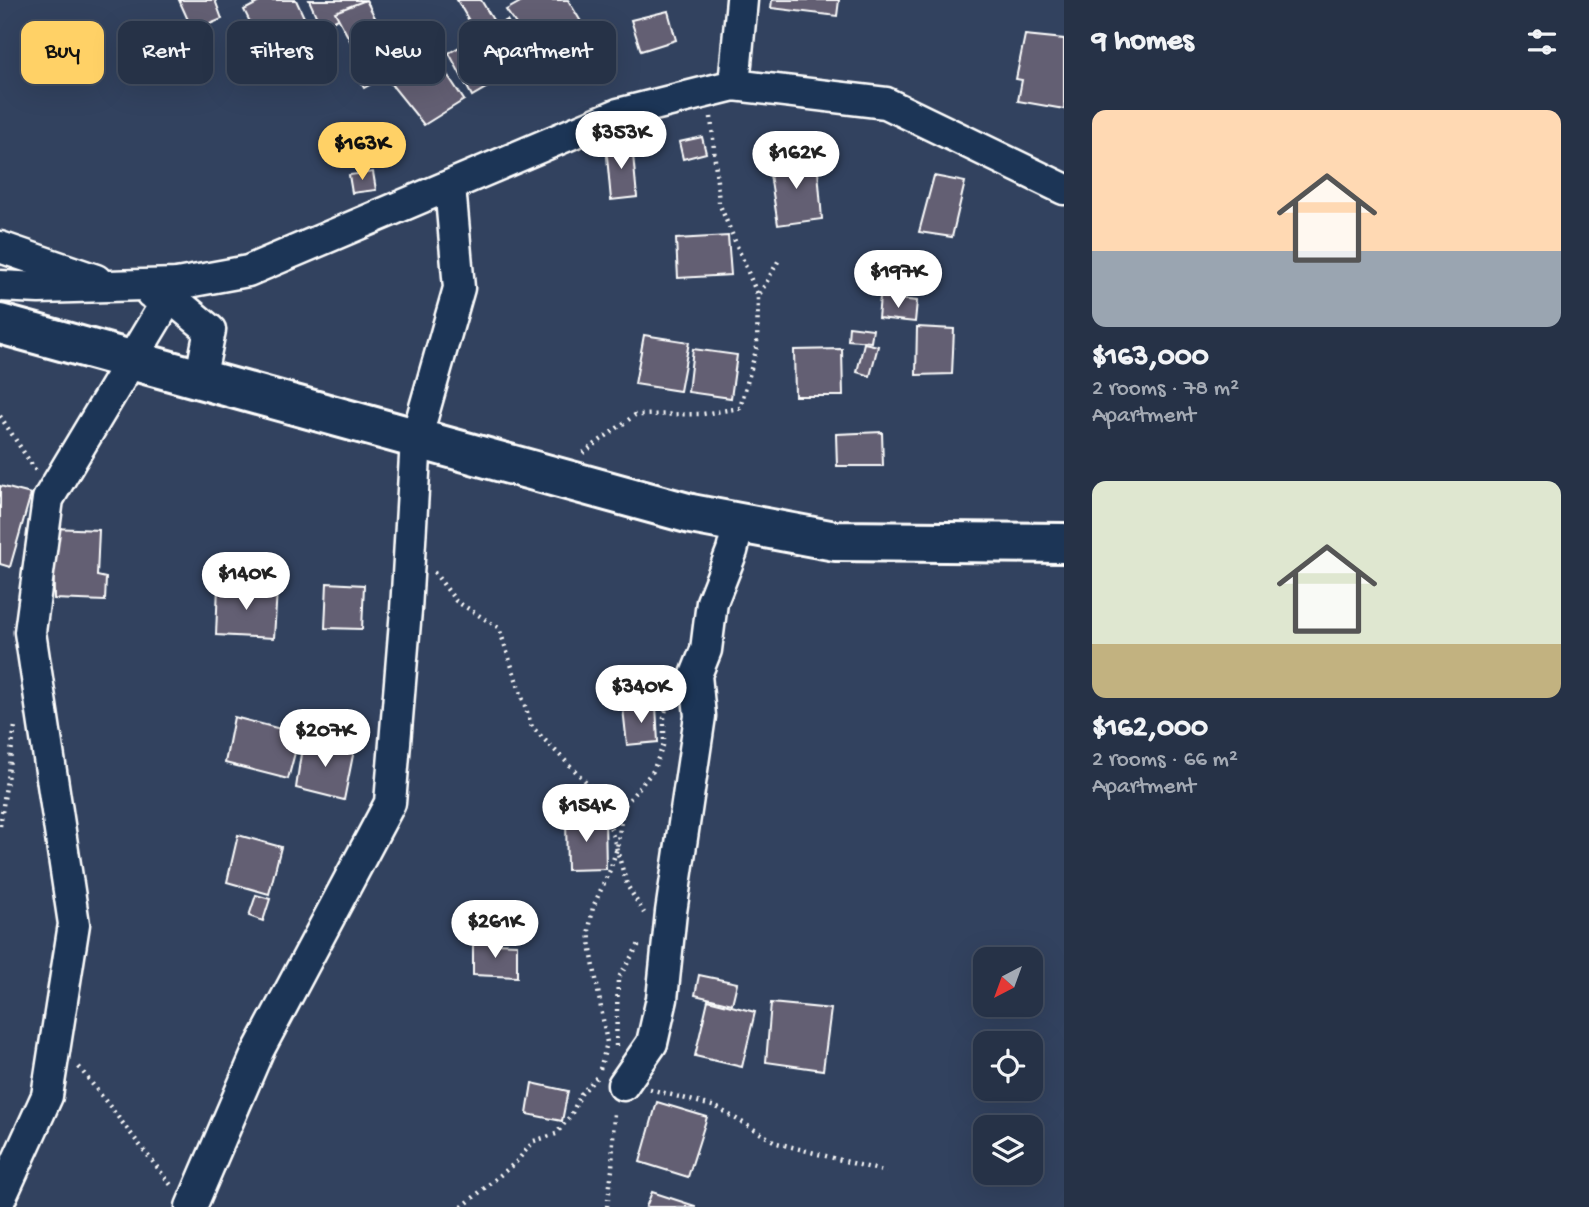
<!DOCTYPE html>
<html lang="en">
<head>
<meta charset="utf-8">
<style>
	body { margin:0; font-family:"Gochi Hand",sans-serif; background:#323e52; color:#f1f3f6; height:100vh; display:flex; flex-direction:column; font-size:26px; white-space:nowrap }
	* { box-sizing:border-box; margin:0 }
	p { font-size:23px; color:#a4aab4 }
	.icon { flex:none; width:38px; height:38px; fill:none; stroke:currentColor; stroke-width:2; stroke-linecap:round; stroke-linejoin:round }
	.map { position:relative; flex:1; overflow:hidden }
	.drawer { display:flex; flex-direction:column; background:#263247; width:525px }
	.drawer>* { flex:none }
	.hud { position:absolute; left:21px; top:21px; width:665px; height:63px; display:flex; gap:14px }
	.needle { width:46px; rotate:221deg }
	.fabs { position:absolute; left:973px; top:947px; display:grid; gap:14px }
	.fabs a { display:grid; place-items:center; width:70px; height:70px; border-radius:14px; background:#263247; box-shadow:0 7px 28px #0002,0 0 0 2px #424d60; font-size:35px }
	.price { position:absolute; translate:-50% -60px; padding:0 16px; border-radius:24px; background:#fff; color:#222; font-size:23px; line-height:46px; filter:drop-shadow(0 2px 4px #0008) }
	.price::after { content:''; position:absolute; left:50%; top:42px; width:21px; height:16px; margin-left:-10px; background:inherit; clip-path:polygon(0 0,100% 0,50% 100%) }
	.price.on { background:#ffd166; color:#111 }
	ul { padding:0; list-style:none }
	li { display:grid; align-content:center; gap:14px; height:371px; padding:0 28px }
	li span { display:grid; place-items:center; height:217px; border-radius:14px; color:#555 }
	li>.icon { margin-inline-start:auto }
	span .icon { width:126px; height:126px; fill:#fffc; stroke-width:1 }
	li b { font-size:30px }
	h2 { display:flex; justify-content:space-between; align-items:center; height:84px; padding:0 28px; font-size:30px }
	.pill { padding:0 24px; border-radius:14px; background:#263247; box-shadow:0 7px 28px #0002,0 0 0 2px #424d60; font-size:24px; line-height:63px }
	.pill.on { background:#ffd166; color:#111 }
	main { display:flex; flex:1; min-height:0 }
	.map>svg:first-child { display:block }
	.building { fill:#645f73; stroke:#fff; stroke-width:2 }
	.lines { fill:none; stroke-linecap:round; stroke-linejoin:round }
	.minor-casing { stroke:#fff; stroke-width:35 }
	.trunk-casing { stroke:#fff; stroke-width:44 }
	.path { stroke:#fff; stroke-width:4.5; stroke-dasharray:2 5; stroke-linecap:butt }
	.minor { stroke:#1d3557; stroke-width:30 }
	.trunk { stroke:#1d3557; stroke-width:38 }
</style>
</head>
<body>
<main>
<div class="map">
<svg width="1064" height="1207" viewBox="0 0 1064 1207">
	<rect width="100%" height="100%" fill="#32425f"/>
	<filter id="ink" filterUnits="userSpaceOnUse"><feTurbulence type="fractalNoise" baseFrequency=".0143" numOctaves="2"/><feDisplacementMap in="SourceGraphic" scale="14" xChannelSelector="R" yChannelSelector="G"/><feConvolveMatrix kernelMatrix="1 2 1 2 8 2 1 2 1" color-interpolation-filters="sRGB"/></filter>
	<g filter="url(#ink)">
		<g class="building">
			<polygon points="179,0 215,0 222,19 193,31"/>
			<polygon points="263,0 296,0 309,28 264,50 244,10"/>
			<polygon points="309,0 366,0 369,5 321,27"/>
			<polygon points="366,0 384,35 354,48 335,12"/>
			<polygon points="457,0 481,0 493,20 475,31"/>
			<polygon points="524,0 568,0 586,30 540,58 506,10"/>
			<polygon points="772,0 839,0 837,16 771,8"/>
			<polygon points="668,11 676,40 641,51 631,20"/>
			<polygon points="507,20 530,62 472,96 449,53"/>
			<polygon points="1025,35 1064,39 1064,109 1018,101 1022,80 1016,79"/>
			<polygon points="413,49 424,70 393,87 381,65"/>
			<polygon points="435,56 464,100 424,125 391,84"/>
			<polygon points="375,66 382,78 364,88 357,76"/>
			<polygon points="702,137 706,153 683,159 679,142"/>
			<polygon points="622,143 632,144 637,197 611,200 606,145"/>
			<polygon points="817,159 822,219 778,225 768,162"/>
			<polygon points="373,172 376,190 352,193 349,175"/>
			<polygon points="934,176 965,182 952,237 919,232"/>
			<polygon points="728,236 731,275 678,278 676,239"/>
			<polygon points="880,297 917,301 915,322 878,318"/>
			<polygon points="849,326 873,329 871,342 848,340"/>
			<polygon points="917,327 954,329 952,374 916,375"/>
			<polygon points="644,335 689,342 680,391 635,384"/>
			<polygon points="864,343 878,346 870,376 857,372"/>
			<polygon points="693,349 737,355 731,398 688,392"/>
			<polygon points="842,349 843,396 795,396 794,350"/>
			<polygon points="882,432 883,466 837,466 836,434"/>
			<polygon points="0,486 31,494 10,567 0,564"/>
			<polygon points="53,528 99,530 97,576 106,578 105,601 54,599"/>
			<polygon points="327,583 364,585 362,629 325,628"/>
			<polygon points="218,586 277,589 274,638 216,635"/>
			<polygon points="656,706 658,742 627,745 623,708"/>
			<polygon points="234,717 300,734 288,779 225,763"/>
			<polygon points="303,740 354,750 344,800 296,788"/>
			<polygon points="566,819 605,819 606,869 567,870"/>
			<polygon points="238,835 281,847 269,894 227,882"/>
			<polygon points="256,895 270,899 263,921 249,916"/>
			<polygon points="473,942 517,944 517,977 473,975"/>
			<polygon points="699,975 737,983 732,1004 695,995"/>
			<polygon points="708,1000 755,1012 742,1067 695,1056"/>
			<polygon points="771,1003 831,1009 823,1070 766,1062"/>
			<polygon points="532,1083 568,1091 562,1121 527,1114"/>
			<polygon points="657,1102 707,1117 688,1177 640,1162"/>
			<polygon points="652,1192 695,1206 695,1207 646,1207"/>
		</g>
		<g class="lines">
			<defs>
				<g id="minor">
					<polyline points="734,85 742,0"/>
					<polyline points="0,247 96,280"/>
					<polyline points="0,286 39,288 177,284 248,271 618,114 734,85 886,103 1064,189"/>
					<polyline points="151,293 169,296 210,330 200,380"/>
					<polyline points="623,1085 652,1043 662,999 671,912 700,716 696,675 706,650 712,602 732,551 739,523"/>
					<polyline points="0,1199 47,1096 74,924 30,632 48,499 177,284"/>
					<polyline points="191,1207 258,1051 390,803 406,610 416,439 459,288 450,186"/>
				</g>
				<polyline id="trunk" points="0,324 691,514 835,541 1064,543"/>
			</defs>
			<use href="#minor" class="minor-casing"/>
			<use href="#trunk" class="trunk-casing"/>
			<g class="path">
				<polyline points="711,117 719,203 758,296"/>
				<polyline points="0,416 36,471"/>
				<polyline points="583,453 635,415 703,414 740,408 757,347 758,297 780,258"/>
				<polyline points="434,572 456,601 499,628 532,727 602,798 627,885 644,913"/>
				<polyline points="0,826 15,726"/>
				<polyline points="616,1046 618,979 639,944"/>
				<polyline points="79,1067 171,1185"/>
				<polyline points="600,1069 607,1043 591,950 589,930 593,907 610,870 617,848 623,807 653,771 664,743 664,718 668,698 671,695"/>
				<polyline points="650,1089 716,1107 777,1143 886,1172"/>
				<polyline points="462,1207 516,1162 534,1141 556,1134 571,1115 581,1094 597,1077"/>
				<polyline points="607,1207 612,1170 614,1110"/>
			</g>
			<use href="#minor" class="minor"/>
			<use href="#trunk" class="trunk"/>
		</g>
	</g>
</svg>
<div class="fabs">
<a><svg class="needle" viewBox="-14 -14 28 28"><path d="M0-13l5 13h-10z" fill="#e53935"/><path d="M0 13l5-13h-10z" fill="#a4aab4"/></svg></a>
<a><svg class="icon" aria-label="locate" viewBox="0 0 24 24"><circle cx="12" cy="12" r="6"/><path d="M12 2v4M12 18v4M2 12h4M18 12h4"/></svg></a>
<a><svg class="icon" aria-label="layers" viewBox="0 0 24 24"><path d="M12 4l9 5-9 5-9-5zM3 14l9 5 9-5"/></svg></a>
</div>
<b class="price" style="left:621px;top:171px">$353K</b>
<b class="price on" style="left:362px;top:182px">$163K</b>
<b class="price" style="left:796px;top:191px">$162K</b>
<b class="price" style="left:898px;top:310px">$197K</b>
<b class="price" style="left:246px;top:612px">$140K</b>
<b class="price" style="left:641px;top:725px">$340K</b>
<b class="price" style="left:325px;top:769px">$207K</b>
<b class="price" style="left:586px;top:844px">$154K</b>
<b class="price" style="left:495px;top:960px">$261K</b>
<div class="hud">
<a class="pill on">Buy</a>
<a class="pill">Rent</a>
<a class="pill">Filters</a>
<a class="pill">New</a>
<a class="pill">Apartment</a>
</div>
</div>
<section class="drawer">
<h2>9 homes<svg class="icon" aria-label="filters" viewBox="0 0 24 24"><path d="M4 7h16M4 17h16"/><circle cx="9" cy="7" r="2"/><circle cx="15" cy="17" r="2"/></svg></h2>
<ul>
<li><span style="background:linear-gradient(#ffd9b3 65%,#9aa5b1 0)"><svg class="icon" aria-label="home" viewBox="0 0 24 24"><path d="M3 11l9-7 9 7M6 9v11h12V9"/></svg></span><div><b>$163,000</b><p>2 rooms · 78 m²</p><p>Apartment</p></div></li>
<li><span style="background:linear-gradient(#dfe7d0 75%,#c2b280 0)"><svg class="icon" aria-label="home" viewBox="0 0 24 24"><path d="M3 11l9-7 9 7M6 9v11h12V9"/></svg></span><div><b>$162,000</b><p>2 rooms · 66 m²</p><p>Apartment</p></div></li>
</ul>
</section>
</main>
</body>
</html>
